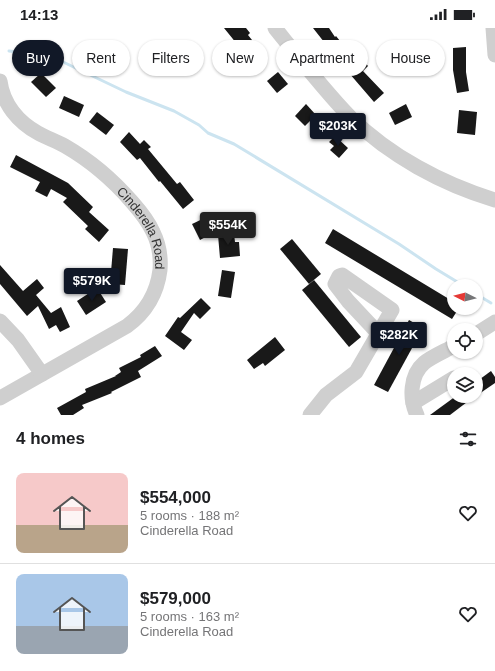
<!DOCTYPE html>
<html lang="en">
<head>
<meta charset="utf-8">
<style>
	body { margin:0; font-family:Helvetica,sans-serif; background:#f6f6f6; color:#202124; height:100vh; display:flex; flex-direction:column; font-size:15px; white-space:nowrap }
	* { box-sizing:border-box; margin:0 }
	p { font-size:13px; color:#757577 }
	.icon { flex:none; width:22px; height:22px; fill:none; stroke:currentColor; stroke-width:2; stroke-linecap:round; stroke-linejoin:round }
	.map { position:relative; height:387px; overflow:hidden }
	.side { display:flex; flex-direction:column; background:#fff; flex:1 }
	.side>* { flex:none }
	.top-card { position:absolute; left:12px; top:12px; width:471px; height:36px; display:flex; gap:8px }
	.needle { width:26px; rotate:276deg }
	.fabs { position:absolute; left:447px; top:251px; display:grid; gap:8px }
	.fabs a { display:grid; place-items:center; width:36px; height:36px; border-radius:50%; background:#fff; box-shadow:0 1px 3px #0004; font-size:20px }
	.price { position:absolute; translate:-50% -34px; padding:0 9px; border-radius:4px; background:#111827; color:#fff; font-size:13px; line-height:26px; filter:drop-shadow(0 1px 2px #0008) }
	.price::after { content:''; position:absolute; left:50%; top:24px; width:12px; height:9px; margin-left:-6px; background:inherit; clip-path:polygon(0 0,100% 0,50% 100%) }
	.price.active { background:#222; color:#fff }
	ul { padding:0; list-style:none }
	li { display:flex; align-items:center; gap:12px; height:100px; padding:0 16px }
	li+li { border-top:1px solid #e0e0e0 }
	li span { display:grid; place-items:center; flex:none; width:112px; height:80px; border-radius:8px; color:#555 }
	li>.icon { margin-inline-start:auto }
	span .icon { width:48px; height:48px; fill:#fffc; stroke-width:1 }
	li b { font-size:17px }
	h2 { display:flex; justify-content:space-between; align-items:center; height:48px; padding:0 16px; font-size:17px }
	.chip { padding:0 14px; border-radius:18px; background:#fff; box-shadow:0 1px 3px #0004; font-size:14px; line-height:36px }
	.chip.active { background:#111827; color:#fff }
	.status { display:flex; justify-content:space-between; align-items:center; height:28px; padding:0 20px; background:#fff; direction:ltr }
	.status svg { height:11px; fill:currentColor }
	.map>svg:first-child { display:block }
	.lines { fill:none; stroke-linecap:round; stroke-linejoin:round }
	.stream { stroke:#cce4f0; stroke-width:3 }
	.building { fill:#191919 }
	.minor { stroke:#cfcfcf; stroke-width:15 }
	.labels { text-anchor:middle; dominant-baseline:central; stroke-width:4; stroke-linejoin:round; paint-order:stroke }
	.street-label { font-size:13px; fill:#323232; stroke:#fff }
</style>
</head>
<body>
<div class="status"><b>14:13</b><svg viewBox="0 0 49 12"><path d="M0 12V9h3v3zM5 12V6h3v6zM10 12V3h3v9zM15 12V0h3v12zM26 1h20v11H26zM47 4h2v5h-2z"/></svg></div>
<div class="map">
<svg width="495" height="387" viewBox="0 0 495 387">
	<rect width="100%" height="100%" fill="#fff"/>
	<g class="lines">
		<g class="stream">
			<polyline points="9,23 45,27 61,33 126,64 174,83 199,97 208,105 234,116 399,216 436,241 464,258"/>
			<polyline points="476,266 491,275"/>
		</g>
	</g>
	<g class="building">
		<polygon points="224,0 246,0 250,5 248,7 252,12 241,21"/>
		<polygon points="313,0 329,0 335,9 336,8 353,29 357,25 368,38 363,43 384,65 374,74 343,38"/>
		<polygon points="466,19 466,44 469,63 457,65 453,42 453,20"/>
		<polygon points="278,44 288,56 277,65 267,53"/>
		<polygon points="41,45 56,60 46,69 31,54"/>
		<polygon points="64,68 84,77 79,89 59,80"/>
		<polygon points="306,76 316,87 305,98 295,88"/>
		<polygon points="406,76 412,89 395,97 389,85"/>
		<polygon points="459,82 477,84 475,107 457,105"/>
		<polygon points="97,84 114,97 106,107 89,94"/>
		<polygon points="129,104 140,116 144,112 151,119 148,121 177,156 180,154 194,172 183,181 160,153 159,154 140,130 137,132 120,114"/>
		<polygon points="335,108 348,120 339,130 330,122 334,118 329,114"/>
		<polygon points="16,127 68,155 93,179 89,184 109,202 99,214 85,201 88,198 63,174 67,170 51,161 47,169 35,163 40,154 10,139"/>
		<polygon points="211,187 219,202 200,212 192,196"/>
		<polygon points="333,201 454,274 454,280 459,280 452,291 325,215"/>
		<polygon points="234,206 235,214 239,214 240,228 220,230 218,207"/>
		<polygon points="292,211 321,246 309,256 280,221"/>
		<polygon points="113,220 128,221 125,257 110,256"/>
		<polygon points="0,237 23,263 37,251 44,260 36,267 51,285 61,279 70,299 60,304 56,297 49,301 38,278 27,288 0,256"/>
		<polygon points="222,242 235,244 231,270 218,268"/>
		<polygon points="314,252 361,309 349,319 302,262"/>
		<polygon points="97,260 106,274 86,287 77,273"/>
		<polygon points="201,270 211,280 200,291 194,285 181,304 192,312 184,322 165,308 178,289 180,290"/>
		<polygon points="409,292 423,300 388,364 374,357"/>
		<polygon points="275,309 285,322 265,338 263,335 254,341 247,332"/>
		<polygon points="155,318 162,328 138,343 141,349 111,364 112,365 82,377 84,380 73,387 61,387 57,380 86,364 85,361 116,348 115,348 121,344 119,340 141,329 140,327"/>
		<polygon points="491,343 495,349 495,355 476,368 476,354"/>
		<polygon points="456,368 475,368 450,387 430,387"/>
	</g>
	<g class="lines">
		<g class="minor">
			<path d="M275,0C299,30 323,61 350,89C390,128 442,156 495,172"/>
			<polyline points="493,0 495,27"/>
			<path id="s1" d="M0,53C3,76 18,94 38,105C47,110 56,113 65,118C91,133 113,152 132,174C140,183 148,193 153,204C159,216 161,229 160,242C157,266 146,284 127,298L0,370"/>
			<polyline points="0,293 18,312 42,346"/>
			<polyline points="476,306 495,294"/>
			<polyline points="413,375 454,350"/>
			<polyline points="310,387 326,367 356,344 392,282 342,247 339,248 335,256 348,273 378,305"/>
			<path d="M417,387C409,371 410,347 424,335C431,329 445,323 454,318"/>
		</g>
	</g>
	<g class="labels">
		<g class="street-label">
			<text stroke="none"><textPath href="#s1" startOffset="213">Cinderella Road</textPath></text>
		</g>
	</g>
</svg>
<div class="fabs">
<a><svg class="needle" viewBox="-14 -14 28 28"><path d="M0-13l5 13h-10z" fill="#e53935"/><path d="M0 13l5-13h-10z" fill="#757577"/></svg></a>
<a><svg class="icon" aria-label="locate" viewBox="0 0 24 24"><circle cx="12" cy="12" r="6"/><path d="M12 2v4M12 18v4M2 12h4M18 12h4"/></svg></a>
<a><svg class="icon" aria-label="layers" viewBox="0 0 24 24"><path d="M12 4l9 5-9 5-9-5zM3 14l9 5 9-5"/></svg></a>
</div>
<b class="price" style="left:338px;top:119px">$203K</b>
<b class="price active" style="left:228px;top:218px">$554K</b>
<b class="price" style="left:92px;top:274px">$579K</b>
<b class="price" style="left:399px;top:328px">$282K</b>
<div class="top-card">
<a class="chip active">Buy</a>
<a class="chip">Rent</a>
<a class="chip">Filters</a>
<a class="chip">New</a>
<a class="chip">Apartment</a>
<a class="chip">House</a>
</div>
</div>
<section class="side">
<h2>4 homes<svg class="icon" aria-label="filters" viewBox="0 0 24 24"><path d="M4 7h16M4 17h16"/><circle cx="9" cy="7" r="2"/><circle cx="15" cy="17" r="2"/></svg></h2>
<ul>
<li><span style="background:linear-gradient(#f6c9c9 65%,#b9a48a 0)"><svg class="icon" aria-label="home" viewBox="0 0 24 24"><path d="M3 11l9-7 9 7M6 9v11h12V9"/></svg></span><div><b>$554,000</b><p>5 rooms · 188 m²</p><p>Cinderella Road</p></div><svg class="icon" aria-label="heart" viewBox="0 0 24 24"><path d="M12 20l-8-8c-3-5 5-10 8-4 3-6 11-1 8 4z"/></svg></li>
<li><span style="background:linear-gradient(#a9c7e8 65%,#9aa5b1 0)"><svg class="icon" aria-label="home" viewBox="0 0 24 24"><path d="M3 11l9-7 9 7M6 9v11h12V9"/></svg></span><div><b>$579,000</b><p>5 rooms · 163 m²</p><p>Cinderella Road</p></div><svg class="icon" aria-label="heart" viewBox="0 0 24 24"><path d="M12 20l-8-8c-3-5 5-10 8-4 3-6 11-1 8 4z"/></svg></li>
</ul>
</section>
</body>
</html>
